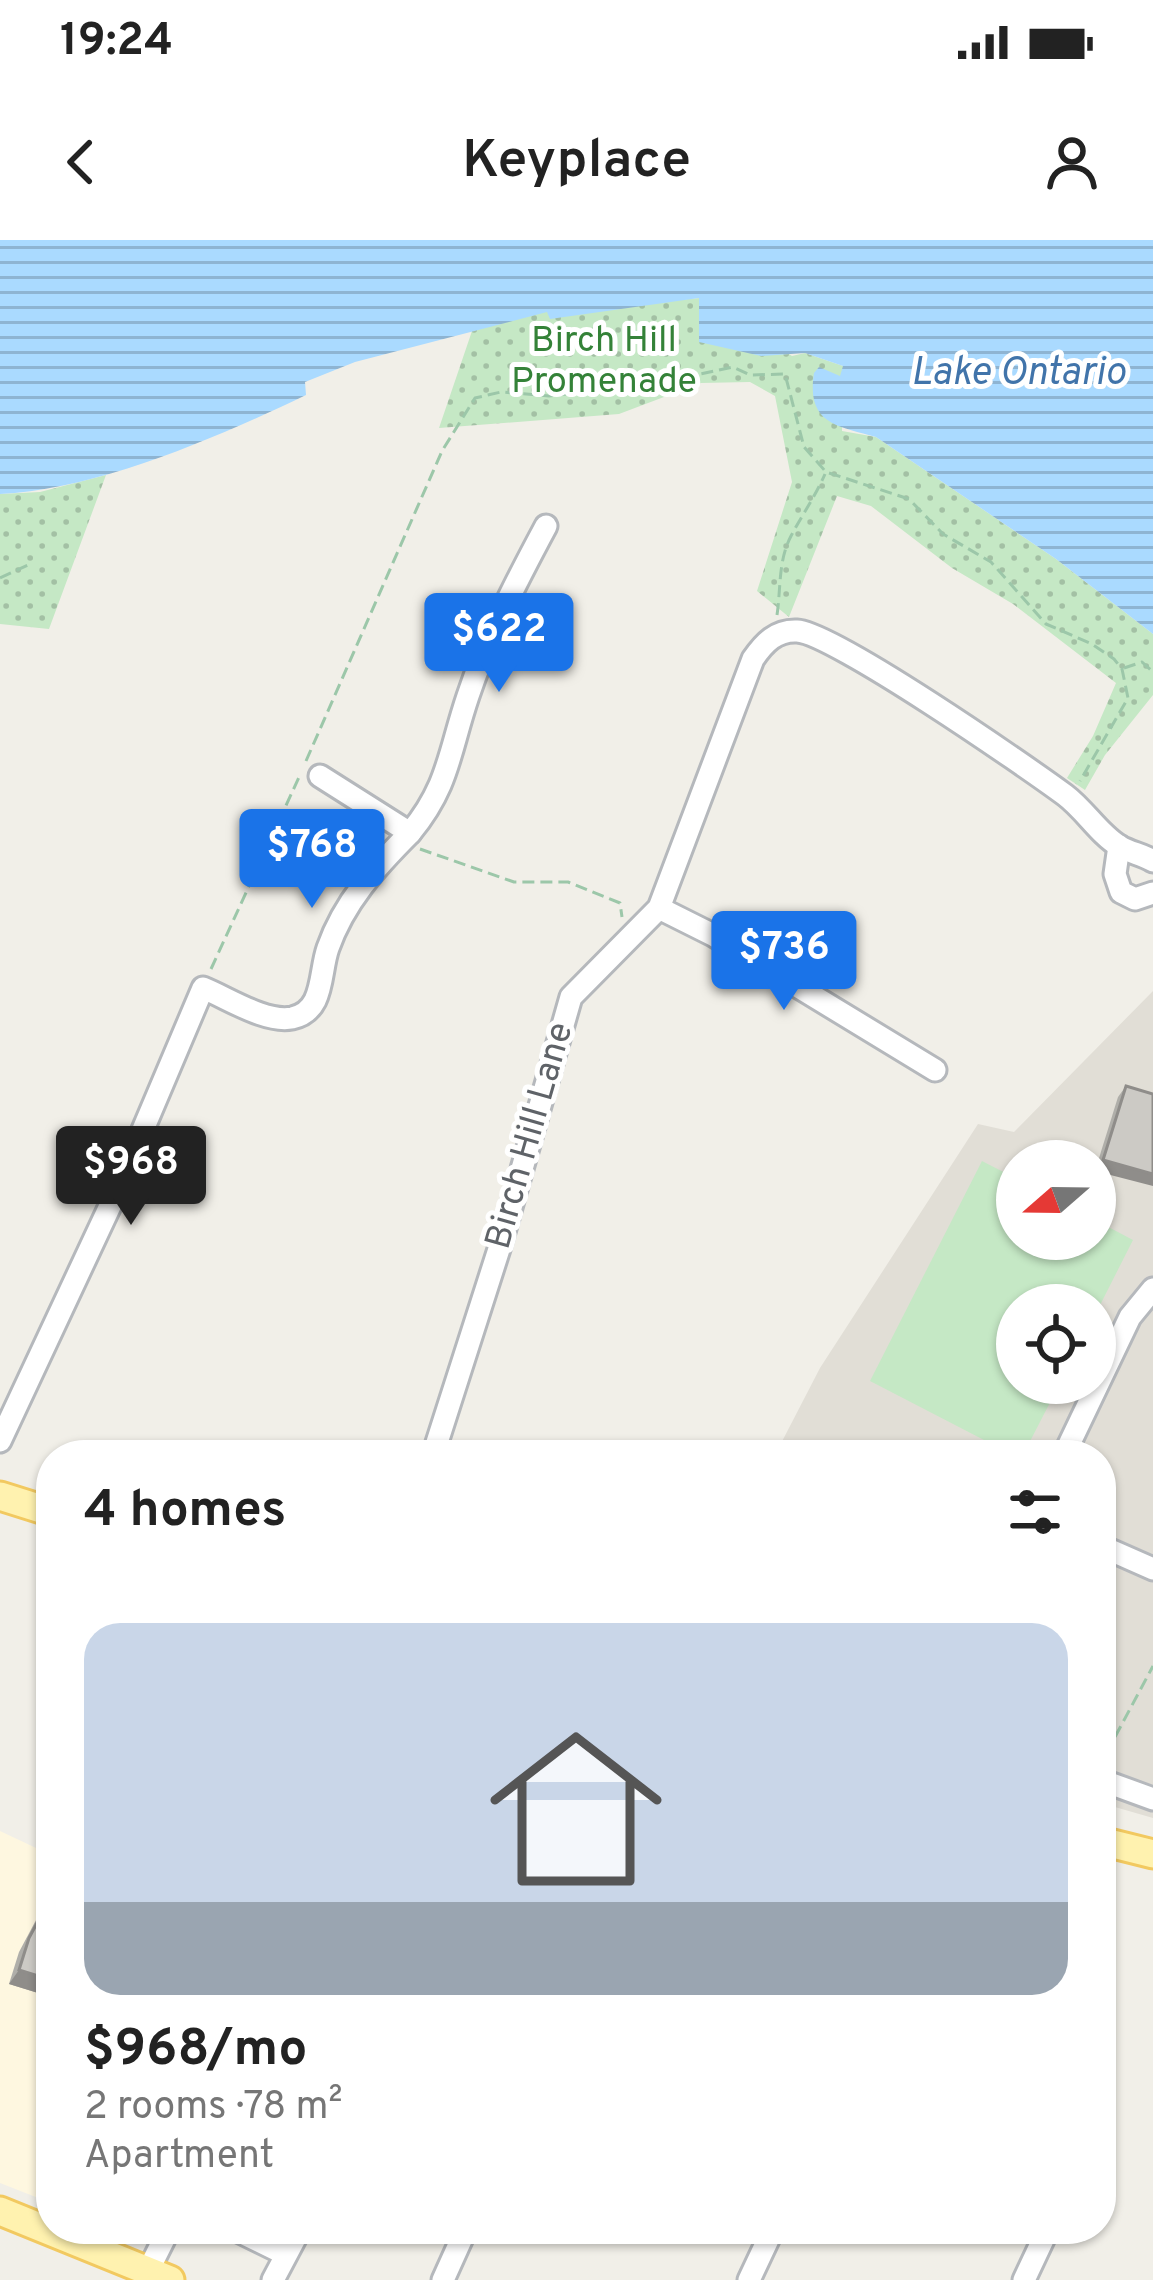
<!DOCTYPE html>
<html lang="en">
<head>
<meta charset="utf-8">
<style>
	body { margin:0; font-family:Overpass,sans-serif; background:#f2f2f2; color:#222; height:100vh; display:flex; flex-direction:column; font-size:45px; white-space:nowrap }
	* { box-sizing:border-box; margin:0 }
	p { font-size:39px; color:#767676 }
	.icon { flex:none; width:66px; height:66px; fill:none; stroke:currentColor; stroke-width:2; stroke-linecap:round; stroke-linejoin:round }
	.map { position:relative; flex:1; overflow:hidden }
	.drawer { position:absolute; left:36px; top:1200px; width:1080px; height:804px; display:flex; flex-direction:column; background:#fff; border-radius:48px; box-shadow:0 3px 9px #0004 }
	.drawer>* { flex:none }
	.needle { width:78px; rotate:250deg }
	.buttons { position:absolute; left:996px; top:900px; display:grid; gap:24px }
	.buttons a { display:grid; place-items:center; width:120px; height:120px; border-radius:50%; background:#fff; box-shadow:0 3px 9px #0004; font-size:60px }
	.price { position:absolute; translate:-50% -102px; padding:0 27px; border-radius:12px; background:#1a73e8; color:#fff; font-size:39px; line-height:78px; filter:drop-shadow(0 3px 6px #0008) }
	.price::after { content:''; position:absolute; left:50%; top:72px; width:36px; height:27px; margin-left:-18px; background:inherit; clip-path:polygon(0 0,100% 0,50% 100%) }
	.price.on { background:#222; color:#fff }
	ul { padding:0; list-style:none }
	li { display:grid; align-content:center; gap:24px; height:636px; padding:0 48px }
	li span { display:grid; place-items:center; height:372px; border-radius:36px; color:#555 }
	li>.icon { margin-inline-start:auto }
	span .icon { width:216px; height:216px; fill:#fffc; stroke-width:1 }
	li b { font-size:51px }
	h2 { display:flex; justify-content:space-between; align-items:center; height:144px; padding:0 48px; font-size:51px }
	.status { display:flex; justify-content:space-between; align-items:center; height:84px; padding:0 60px; background:#fff; direction:ltr }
	.status svg { height:33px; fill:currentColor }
	header { display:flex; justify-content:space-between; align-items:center; height:156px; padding:0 48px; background:#fff; font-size:54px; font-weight:600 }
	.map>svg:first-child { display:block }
	.commercial { fill:#fef7e0 }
	.education { fill:#e1ded6; fill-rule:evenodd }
	.grass { fill:url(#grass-dots) }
	.garden { fill:#c5e8c5 }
	.water { fill:url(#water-rules) }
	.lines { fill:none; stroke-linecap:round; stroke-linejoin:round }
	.minor-casing { stroke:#b5b8bc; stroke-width:27 }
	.major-casing { stroke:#f2c960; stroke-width:33 }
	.path { stroke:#9cc7a9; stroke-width:3; stroke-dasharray:12 6; stroke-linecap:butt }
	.minor { stroke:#fff; stroke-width:21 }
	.major { stroke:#fff2af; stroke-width:27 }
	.wall { fill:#afaea9 }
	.shaded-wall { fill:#8f8d8a }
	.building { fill:#cccac5; stroke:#8f8d8a; stroke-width:3 }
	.labels { text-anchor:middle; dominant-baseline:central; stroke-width:10; stroke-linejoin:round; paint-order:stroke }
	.park-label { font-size:36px; fill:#348238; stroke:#fff }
	.street-label { font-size:36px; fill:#5f6368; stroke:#fff }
	.water-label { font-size:39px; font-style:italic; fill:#4174aa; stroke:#fff }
</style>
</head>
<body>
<div class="status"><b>19:24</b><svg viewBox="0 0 49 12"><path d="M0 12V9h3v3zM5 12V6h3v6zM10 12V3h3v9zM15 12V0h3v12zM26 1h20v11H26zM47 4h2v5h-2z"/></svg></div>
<header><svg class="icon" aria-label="back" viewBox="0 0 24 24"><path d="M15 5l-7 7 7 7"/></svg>Keyplace<svg class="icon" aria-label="person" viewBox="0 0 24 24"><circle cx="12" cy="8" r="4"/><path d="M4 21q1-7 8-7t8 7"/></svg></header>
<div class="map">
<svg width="1153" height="2040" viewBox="0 0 1153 2040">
	<defs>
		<pattern id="grass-dots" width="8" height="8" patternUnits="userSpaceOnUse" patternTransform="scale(3)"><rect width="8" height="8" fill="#c5e8c5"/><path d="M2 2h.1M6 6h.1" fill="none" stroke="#a3c0a4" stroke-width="1.8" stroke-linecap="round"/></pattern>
		<pattern id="water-rules" width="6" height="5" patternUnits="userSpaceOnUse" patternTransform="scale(3)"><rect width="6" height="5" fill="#aadaff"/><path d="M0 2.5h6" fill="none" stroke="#8eb4d2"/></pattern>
	</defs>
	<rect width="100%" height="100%" fill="#f1efe8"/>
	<polygon class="commercial" points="0,1591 51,1615 51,1963 0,1943"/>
	<path class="education" d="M1153,751V1578L1101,1563V1215H775L820,1128L978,884L1014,892ZM1017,921H1095V999H1017ZM1017,1065H1095V1143H1017Z"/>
	<g class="grass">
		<polygon points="700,58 792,116 805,113 843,126 842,191 876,197 1056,319 1153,394 1153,455 1105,515 1085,550 1067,538 1093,496 1116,443 1013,364 952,328 871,266 837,256 789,377 757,351 792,242 775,156 750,142 701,143 619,174 439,188 472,91 548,71"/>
		<polygon points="106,235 49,389 0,384 0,254 40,252"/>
	</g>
	<polygon class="garden" points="982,921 1017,939 1017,999 1095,999 1095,980 1133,1000 1095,1075 1095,1065 1017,1065 1017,1143 1060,1143 1023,1215 1013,1215 870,1141"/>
	<path class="water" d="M0,0H1153V394L1056,319L876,197C837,186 806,184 814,133L819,127L840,136L843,126L805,113L761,116L699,102V58L550,79L547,72L355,122L305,142L306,155C219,197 96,250 0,254Z"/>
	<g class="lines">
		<defs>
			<g id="minor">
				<path d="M410,593C449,546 449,512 468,456C488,396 516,342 546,286"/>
				<polyline points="1119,606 1115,634 1121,652 1135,659 1153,653"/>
				<polyline points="659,668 713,695 935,830"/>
				<path d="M0,1201L117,951L203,748C228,758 265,783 292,778C325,771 319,733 328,708C344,662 376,627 410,593L320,536"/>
				<path d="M433,1215L500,1006L571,757L659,668L753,419C764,403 776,390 797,391C832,392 1027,527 1065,555C1085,570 1099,594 1119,606C1130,613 1142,614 1153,621"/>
				<polyline points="1064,1215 1130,1077 1153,1049"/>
				<polyline points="1101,1306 1153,1329"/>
				<polyline points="1101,1540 1153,1559"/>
				<polyline points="234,1989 285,2014"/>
				<polyline points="148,2031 169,1989"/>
				<polyline points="273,2040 300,1989"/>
				<polyline points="443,2040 466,1989"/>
				<polyline points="749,2040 773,1989"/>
				<polyline points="1024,2040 1048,1989"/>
			</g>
			<g id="major">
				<polyline points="0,1256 51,1272"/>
				<polyline points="1101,1601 1153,1614"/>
				<polyline points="0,1971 170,2040"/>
			</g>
		</defs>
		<use href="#minor" class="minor-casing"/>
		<use href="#major" class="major-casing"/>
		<g class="path">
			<polyline points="0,338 28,325"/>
			<path d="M777,375C781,348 778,321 791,296C802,275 815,257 825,234"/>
			<polyline points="1124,428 1142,422 1153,432"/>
			<polyline points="306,521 442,211 475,158 501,152 549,156 648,145 733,127 750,135 785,134 804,207 826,232 909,259 943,294 991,322 1046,384 1092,404 1114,419 1122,429 1128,458 1080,541"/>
			<polyline points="420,609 514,642 568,642 620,663 622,677"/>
			<polyline points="211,729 300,535"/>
			<polyline points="1101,1508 1115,1497 1153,1426"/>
		</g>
		<use href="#minor" class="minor"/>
		<use href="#major" class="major"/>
	</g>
	<g class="wall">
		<polygon points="1126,846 1153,854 1095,931 1118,857"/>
		<polygon points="51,1652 51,1757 9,1744 19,1712"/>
	</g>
	<g class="shaded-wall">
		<polygon points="1103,920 1153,934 1153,946 1095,931"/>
		<polygon points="19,1730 51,1740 51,1757 9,1744"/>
	</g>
	<g class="building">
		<polygon points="1126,846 1153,854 1153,934 1103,920"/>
		<polygon points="51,1657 51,1740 19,1730 29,1698"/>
	</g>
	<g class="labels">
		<g class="park-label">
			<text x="604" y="102">Birch Hill<tspan x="604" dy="41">Promenade</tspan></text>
		</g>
		<g class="street-label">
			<text transform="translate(531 896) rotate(-74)">Birch Hill Lane</text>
		</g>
		<g class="water-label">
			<text x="1018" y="134">Lake Ontario</text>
		</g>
	</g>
</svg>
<div class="buttons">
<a><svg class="needle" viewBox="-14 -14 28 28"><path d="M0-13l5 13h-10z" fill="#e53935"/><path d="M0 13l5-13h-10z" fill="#767676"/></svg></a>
<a><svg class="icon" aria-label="locate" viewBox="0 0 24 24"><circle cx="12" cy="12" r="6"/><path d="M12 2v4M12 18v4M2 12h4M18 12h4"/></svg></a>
</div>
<b class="price" style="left:499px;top:455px">$622</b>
<b class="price" style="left:312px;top:671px">$768</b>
<b class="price" style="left:784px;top:773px">$736</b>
<b class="price on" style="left:131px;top:988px">$968</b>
<section class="drawer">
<h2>4 homes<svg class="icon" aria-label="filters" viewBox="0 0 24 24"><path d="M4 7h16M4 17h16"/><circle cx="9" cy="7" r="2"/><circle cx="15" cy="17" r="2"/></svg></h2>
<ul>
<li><span style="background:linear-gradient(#c9d6e8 75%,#9aa5b1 0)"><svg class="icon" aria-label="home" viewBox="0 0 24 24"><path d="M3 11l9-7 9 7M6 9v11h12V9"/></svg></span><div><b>$968/mo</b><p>2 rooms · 78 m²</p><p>Apartment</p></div></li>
</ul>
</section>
</div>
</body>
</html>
